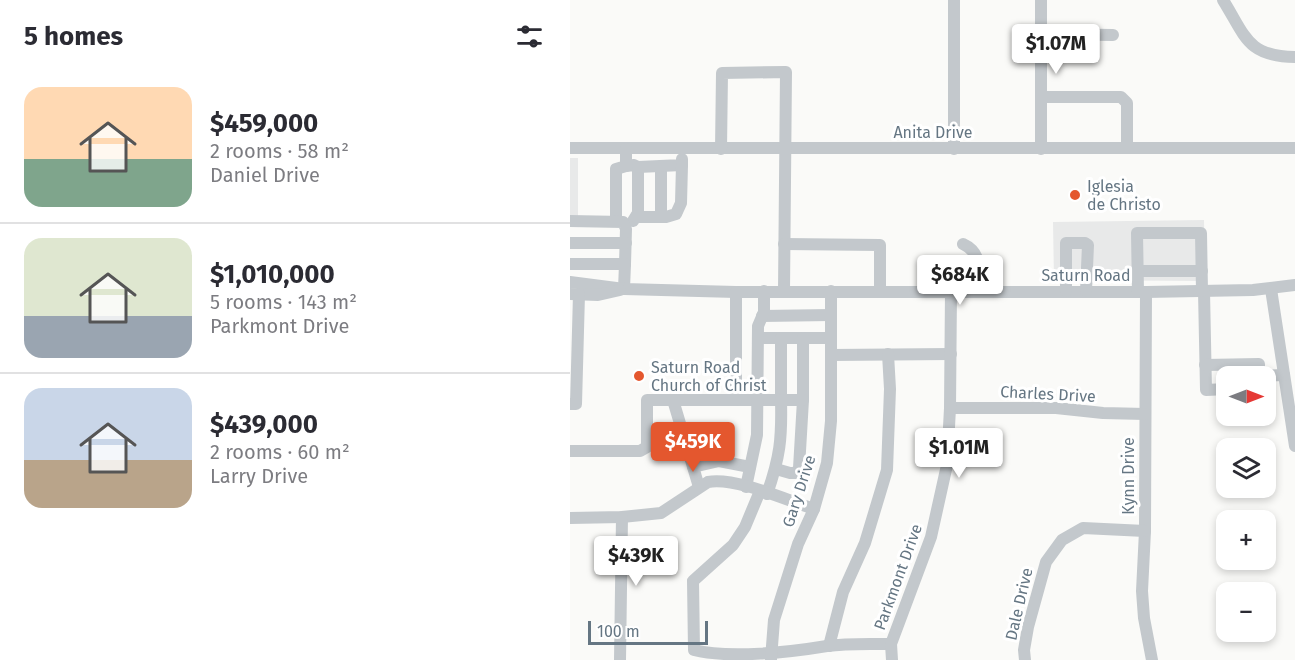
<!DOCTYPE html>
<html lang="en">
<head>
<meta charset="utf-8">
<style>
	body { margin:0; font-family:"Fira Sans",sans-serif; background:#f7f7f7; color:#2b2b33; height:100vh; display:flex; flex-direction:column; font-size:22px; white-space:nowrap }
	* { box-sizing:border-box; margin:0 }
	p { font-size:20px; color:#7c7c81 }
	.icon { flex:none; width:33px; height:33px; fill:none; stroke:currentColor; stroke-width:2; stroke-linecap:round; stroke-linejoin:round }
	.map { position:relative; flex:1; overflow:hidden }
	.side { display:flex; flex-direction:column; background:#fff; width:570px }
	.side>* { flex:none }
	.needle { width:39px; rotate:90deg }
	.buttons { position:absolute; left:646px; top:366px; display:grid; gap:12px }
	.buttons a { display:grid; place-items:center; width:60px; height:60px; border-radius:12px; background:#fff; box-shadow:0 3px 9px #0003; font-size:30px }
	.scale { position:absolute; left:18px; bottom:15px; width:120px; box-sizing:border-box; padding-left:6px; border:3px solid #657683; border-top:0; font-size:16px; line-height:21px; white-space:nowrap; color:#657683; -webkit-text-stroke:4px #fff; paint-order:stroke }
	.price { position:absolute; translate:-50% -51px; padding:0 14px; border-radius:6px; background:#fff; color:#222; font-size:20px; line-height:39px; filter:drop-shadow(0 2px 3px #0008) }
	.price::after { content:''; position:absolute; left:50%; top:36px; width:18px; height:14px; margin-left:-9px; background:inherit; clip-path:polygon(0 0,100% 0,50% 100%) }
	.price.current { background:#e4572e; color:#fff }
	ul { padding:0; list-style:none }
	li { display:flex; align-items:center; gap:18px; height:150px; padding:0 24px }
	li+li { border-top:2px solid #e1e1e2 }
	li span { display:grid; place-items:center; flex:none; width:168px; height:120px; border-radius:18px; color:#555 }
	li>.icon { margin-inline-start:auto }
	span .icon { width:72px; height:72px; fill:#fffc; stroke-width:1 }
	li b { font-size:26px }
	h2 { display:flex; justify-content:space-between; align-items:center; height:72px; padding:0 24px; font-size:26px }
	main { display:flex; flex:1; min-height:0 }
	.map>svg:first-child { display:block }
	.built { fill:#e8e9e9 }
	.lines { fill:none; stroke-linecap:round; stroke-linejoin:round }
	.minor { stroke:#c3c8cc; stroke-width:12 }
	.poi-dot { fill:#e4572e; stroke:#fff; stroke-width:2 }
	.labels { text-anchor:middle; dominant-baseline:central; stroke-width:6; stroke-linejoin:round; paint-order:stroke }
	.street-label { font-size:16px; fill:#657683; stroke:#fff }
	.poi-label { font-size:16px; fill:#657683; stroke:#fff; text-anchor:start }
</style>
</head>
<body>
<main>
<section class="side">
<h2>5 homes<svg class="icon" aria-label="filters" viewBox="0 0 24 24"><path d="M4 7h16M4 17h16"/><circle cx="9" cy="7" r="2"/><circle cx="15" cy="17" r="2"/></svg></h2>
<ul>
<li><span style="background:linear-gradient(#ffd9b3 60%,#7fa58c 0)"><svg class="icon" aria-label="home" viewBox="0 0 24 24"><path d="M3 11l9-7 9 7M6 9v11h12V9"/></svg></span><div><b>$459,000</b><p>2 rooms · 58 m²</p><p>Daniel Drive</p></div></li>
<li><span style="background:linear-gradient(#dfe7d0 65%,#9aa5b1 0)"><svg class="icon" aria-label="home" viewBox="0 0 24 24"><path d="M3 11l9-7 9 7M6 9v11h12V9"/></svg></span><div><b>$1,010,000</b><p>5 rooms · 143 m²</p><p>Parkmont Drive</p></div></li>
<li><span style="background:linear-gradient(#c9d6e8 60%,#b9a48a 0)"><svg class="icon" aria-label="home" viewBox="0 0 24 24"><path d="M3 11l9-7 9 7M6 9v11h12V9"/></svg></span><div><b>$439,000</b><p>2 rooms · 60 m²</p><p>Larry Drive</p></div></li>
</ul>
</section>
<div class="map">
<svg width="725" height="660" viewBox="0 0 725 660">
	<rect width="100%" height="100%" fill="#fafaf8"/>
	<g class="built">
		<rect x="0" y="158" width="8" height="58"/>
		<polygon points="634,220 635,281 484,280 483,222"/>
	</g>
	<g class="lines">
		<g class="minor">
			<polyline points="384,0 384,149"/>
			<path d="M653,0C676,37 677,56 725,57"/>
			<polyline points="471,34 543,35"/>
			<polyline points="471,97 551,97 557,103 557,148"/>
			<polyline points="0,148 725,148"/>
			<polyline points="151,149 152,73 216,72 214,291"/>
			<polyline points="471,149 471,0"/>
			<polyline points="56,166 64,165 68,167 68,213 63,221"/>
			<polyline points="91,166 91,217"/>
			<polyline points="68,167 112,165 112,159"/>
			<polyline points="66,217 96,217 106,214 111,203 112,165"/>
			<polyline points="46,220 46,169 56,166 56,149"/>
			<polyline points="0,221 53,222 56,229 55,264"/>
			<polyline points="0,243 56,243"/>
			<polyline points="214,244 310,245 310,291"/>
			<path d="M393,244C413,253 409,272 410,291"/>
			<polyline points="0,264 55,264 54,289"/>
			<polyline points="568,271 632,271"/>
			<polyline points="0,282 54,289 166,292 576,292 683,290 725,285"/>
			<polyline points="701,289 725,446"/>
			<polyline points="496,291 496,243 515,243 518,245 516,291"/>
			<polyline points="634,291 636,390 657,389"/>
			<polyline points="568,292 567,233 631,233 632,291"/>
			<polyline points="576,292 575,531 572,591 574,618 582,660"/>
			<polyline points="0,294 28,295 50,290"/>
			<polyline points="192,316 261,315"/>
			<polyline points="188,338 211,338"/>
			<polyline points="261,355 381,354"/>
			<polyline points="635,365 689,364 689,376"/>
			<polyline points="689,376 714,375"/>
			<polyline points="103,400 129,487"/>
			<polyline points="166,400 211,400 211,338 261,338"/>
			<polyline points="0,404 6,404 9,294"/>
			<polyline points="380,408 486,408 533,413 575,414"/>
			<polyline points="0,451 70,451 77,447 77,400 166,400 166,292"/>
			<polyline points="123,467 149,461 180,467"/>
			<polyline points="206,469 220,473 226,473 229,468 233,400 233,338"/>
			<polyline points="176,487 187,435 188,326 194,312 194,291"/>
			<path d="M190,491L175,527L163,545L123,581L124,650C159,659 221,652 257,646C278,643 300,644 321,644"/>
			<path d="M197,494C210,457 212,439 211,400H233"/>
			<path d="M0,518L52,517L91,513L138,482C166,477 216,500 244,509"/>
			<polyline points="259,646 273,592 295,543 317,470 320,389 318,354"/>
			<polyline points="201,659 204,620 228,544 244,509 257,463 261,421 261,291"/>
			<polyline points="50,660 52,517"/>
			<polyline points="322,660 321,644 361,537 377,465 380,408 381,291"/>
			<polyline points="455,660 454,650 458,627 476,562 492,540 513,528 575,531"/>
		</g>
	</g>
	<g class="poi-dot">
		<circle cx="505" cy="195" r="6"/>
		<circle cx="69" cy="376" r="6"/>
	</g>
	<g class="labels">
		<g class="street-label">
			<text x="363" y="132">Anita Drive</text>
			<text x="516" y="275">Saturn Road</text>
			<text transform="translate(478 394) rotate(3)">Charles Drive</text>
			<text transform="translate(558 476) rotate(-90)">Kynn Drive</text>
			<text transform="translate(229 491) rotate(-72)">Gary Drive</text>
			<text transform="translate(328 577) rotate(-70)">Parkmont Drive</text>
			<text transform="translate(449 604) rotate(-77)">Dale Drive</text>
		</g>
		<g class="poi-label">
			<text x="517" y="186">Iglesia<tspan x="517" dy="18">de Christo</tspan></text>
			<text x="81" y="367">Saturn Road<tspan x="81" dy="18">Church of Christ</tspan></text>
		</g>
	</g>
</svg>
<div class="buttons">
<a><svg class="needle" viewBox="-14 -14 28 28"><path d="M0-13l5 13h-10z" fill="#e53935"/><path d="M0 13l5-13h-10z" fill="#7c7c81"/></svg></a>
<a><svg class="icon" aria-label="layers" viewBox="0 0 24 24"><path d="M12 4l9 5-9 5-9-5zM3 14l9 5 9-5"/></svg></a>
<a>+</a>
<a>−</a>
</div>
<div class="scale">100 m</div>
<b class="price" style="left:486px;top:75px">$1.07M</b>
<b class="price" style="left:390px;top:306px">$684K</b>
<b class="price current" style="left:123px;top:473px">$459K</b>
<b class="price" style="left:389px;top:479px">$1.01M</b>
<b class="price" style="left:66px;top:587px">$439K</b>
</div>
</main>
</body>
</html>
